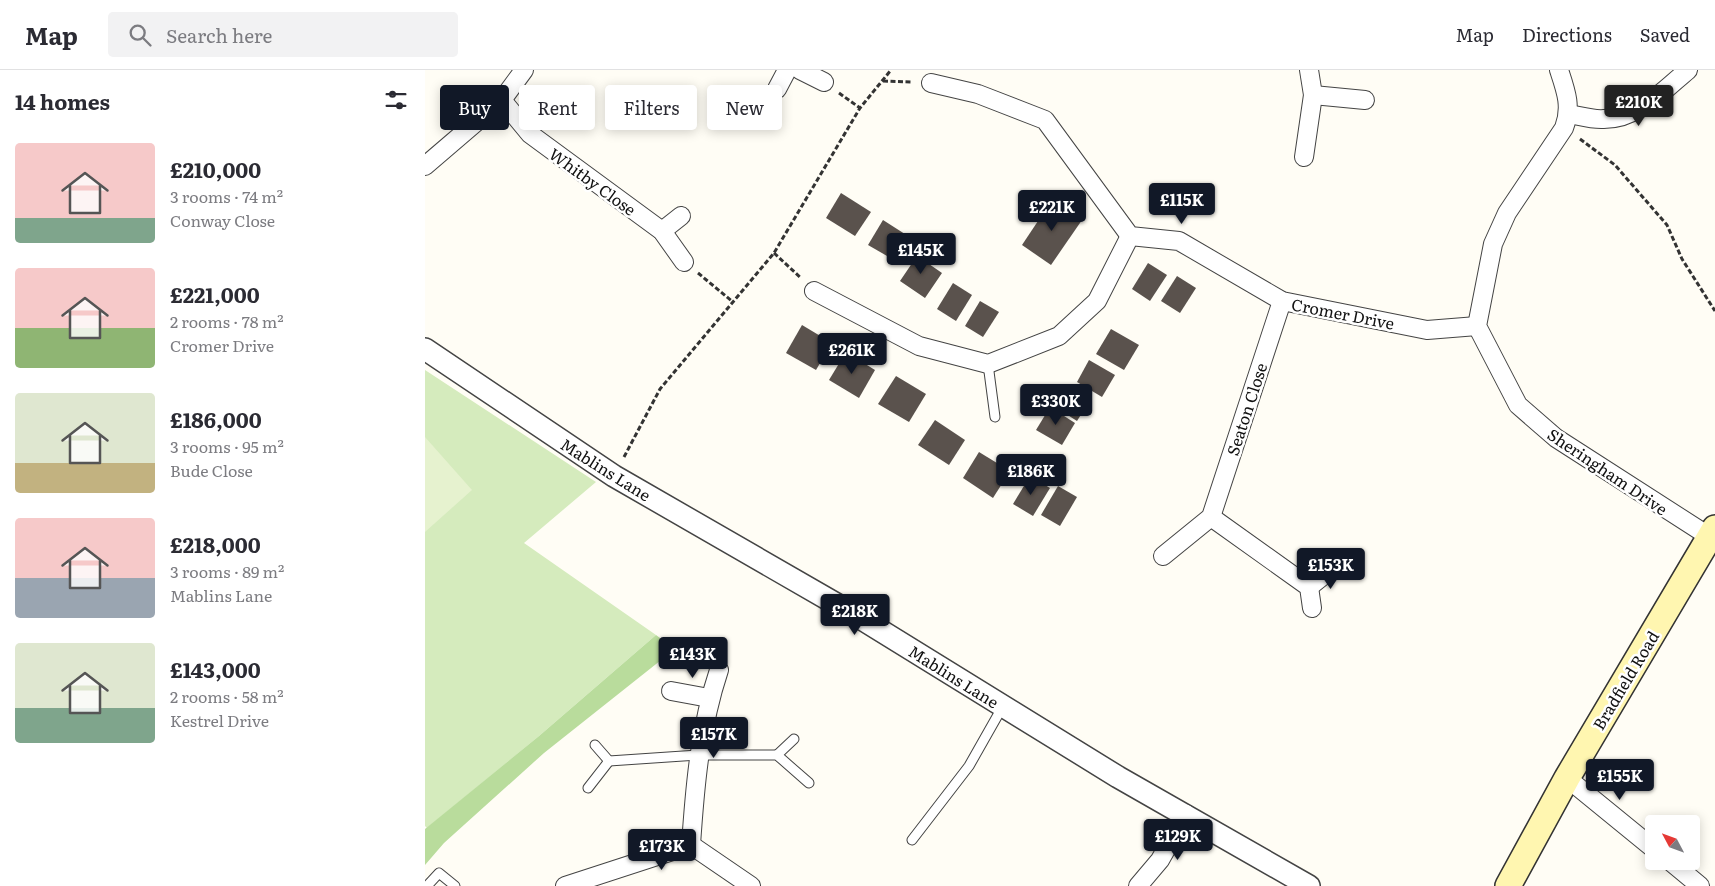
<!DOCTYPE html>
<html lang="en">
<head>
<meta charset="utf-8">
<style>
	body { margin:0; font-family:Literata,serif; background:#f2f2f3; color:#2b2b33; height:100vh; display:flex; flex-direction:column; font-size:19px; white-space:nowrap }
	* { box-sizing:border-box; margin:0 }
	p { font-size:16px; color:#7c7c81 }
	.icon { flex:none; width:28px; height:28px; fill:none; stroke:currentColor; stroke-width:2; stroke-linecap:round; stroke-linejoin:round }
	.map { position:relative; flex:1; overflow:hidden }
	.panel { display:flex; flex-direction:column; background:#fff; width:425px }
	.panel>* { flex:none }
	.guide { position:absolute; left:15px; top:15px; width:475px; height:45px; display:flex; gap:10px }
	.needle { width:32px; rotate:311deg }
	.controls { position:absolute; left:1220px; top:745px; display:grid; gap:10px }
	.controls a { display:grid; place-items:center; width:55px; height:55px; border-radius:5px; background:#fff; box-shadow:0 2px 12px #0003; font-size:25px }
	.price { position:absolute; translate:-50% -42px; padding:0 11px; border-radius:5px; background:#111827; color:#fff; font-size:16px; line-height:32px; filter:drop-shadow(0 1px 2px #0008) }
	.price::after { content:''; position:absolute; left:50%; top:30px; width:15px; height:11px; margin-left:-8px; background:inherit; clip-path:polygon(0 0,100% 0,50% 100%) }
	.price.on { background:#222; color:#fff }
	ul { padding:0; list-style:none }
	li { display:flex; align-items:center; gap:15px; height:125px; padding:0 15px }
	li span { display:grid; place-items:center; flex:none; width:140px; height:100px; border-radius:5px; color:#555 }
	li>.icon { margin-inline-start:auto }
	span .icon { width:60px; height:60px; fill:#fffc; stroke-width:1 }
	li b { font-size:21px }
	h2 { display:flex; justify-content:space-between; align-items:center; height:60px; padding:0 15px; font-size:21px }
	.tag { padding:0 18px; border-radius:5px; background:#fff; box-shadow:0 2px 12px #0003; font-size:18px; line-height:45px }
	.tag.on { background:#111827; color:#fff }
	header { display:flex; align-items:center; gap:30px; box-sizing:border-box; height:70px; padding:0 25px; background:#fff; border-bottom:1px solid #e1e1e2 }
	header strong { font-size:24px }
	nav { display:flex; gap:28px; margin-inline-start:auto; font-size:18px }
	.search { width:350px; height:45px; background:#f2f2f3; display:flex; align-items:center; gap:12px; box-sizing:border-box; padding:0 18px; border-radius:5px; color:#7c7c81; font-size:19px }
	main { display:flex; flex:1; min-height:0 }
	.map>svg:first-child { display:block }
	.green { fill:#d5ebbd }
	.forest { fill:#b9dc9c }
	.pitch { fill:#e6f2cf }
	.building { fill:#5a524d }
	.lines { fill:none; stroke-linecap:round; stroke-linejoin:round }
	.service-casing { stroke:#444; stroke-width:11 }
	.minor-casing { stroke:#444; stroke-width:20 }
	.tertiary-casing { stroke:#444; stroke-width:24 }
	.secondary-casing { stroke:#333; stroke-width:28 }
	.path { stroke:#333; stroke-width:3; stroke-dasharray:5 2.5; stroke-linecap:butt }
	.service { stroke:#fff; stroke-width:9 }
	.minor { stroke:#fff; stroke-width:18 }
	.tertiary { stroke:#fff; stroke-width:21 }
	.secondary { stroke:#fff6b0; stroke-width:25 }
	.labels { text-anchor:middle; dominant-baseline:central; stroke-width:5; stroke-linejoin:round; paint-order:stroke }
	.street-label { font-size:16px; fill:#111; stroke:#fff }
</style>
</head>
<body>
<header>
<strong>Map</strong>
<div class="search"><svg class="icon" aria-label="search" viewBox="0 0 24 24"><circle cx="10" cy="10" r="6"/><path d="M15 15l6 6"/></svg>Search here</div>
<nav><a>Map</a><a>Directions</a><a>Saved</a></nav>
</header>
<main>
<section class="panel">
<h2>14 homes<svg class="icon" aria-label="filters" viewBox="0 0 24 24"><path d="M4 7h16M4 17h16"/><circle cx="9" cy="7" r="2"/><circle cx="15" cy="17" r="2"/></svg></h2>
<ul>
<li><span style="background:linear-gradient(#f6c9c9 75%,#7fa58c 0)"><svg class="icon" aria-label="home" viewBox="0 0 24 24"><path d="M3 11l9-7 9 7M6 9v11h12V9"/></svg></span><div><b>£210,000</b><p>3 rooms · 74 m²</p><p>Conway Close</p></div></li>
<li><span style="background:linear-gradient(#f6c9c9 60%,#8fb573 0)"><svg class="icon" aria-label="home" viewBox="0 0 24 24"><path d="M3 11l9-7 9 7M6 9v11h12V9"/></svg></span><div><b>£221,000</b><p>2 rooms · 78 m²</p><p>Cromer Drive</p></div></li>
<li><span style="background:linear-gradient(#dfe7d0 70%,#c2b280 0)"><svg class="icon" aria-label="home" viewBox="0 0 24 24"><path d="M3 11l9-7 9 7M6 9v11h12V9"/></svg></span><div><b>£186,000</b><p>3 rooms · 95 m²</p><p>Bude Close</p></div></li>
<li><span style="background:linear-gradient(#f6c9c9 60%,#9aa5b1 0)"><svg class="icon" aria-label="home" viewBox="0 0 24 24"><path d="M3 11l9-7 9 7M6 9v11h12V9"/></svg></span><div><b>£218,000</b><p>3 rooms · 89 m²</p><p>Mablins Lane</p></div></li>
<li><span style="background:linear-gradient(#dfe7d0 65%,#7fa58c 0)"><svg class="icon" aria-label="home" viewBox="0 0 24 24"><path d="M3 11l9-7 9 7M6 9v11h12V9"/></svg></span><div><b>£143,000</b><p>2 rooms · 58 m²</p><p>Kestrel Drive</p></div></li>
</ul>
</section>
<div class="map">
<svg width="1290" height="816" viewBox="0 0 1290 816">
	<rect width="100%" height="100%" fill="#fffdf5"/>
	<polygon class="green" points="0,300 171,412 99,473 231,565 114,666 2,758 0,756"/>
	<polygon class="forest" points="231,565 250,579 119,683 19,773 0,795 0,759 114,666"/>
	<polygon class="pitch" points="0,367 47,420 0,462"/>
	<g class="building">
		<polygon points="416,123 446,142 430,166 401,148"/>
		<polygon points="627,130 657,150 626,195 597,175"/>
		<polygon points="458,150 483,166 469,190 443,175"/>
		<polygon points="496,180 507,188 504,194 517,203 500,228 475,211"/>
		<polygon points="723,193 742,205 725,231 707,219"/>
		<polygon points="752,206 771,218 755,243 736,231"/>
		<polygon points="528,213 547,225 531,251 512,239"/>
		<polygon points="555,231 574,242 558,267 540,256"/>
		<polygon points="377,255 407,273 391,300 361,283"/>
		<polygon points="686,259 714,275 699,300 671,284"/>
		<polygon points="421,282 450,300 434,328 404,310"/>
		<polygon points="664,290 690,305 677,327 652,312"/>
		<polygon points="471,306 501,324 484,352 453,334"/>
		<polygon points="640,314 665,330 652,351 627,335"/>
		<polygon points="625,337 650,353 637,375 611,360"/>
		<polygon points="510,350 540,370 524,395 493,375"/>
		<polygon points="554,382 585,401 568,428 538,408"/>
		<polygon points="605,406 625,418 608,446 588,434"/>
		<polygon points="633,416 652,427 635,456 616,445"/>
	</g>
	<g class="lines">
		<defs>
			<g id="service">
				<polyline points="563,294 570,347"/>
				<polyline points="352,685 369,669"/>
				<polyline points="184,691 273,685 352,685 384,713"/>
				<polyline points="163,718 184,691 170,675"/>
				<polyline points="487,770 544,696 578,636"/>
				<polyline points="2,816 14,803 30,816"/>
			</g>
			<g id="minor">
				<polyline points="375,0 399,12"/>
				<path d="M1134,0C1141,21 1147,37 1139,58L1082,143L1068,174L1052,256L1093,335L1131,368L1285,467"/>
				<polyline points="506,13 553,24 620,50 705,166 754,171 857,231 1002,260 1052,256"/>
				<polyline points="352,19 362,0"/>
				<polyline points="888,25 940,30"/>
				<polyline points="77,30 105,64 237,161 259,192"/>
				<path d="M1144,44C1155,46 1168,50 1179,49C1213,49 1239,20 1263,0"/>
				<polyline points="879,87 888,25 884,0"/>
				<polyline points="0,96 77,30 99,0"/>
				<polyline points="237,161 256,146"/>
				<polyline points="389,221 494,276 563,294 634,266 672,231 705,166"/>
				<polyline points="786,447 884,517 887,538"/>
				<polyline points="738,486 786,447 857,231"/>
				<polyline points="884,517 908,498"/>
				<polyline points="246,621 284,628"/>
				<polyline points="1142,708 1229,779"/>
				<path d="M266,775C270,715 275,657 294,600"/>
				<polyline points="1245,791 1275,816"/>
				<polyline points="140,816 266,775 326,816"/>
				<polyline points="713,816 735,790 761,744"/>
			</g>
			<polyline id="tertiary" points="0,279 189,406 432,546 693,707 884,816"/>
			<polyline id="secondary" points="1083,816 1142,708 1290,458"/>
		</defs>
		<use href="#service" class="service-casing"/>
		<use href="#minor" class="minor-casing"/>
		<use href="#tertiary" class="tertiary-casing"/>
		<use href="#secondary" class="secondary-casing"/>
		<g class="path">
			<polyline points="458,11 487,12"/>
			<polyline points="414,23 435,38"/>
			<polyline points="1155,69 1190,95 1242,155 1257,189 1290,241"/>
			<polyline points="349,183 376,208"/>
			<polyline points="273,203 308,232"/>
			<polyline points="199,387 235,319 349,183 435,38 466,0"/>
		</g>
		<use href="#service" class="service"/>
		<use href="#minor" class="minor"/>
		<use href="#tertiary" class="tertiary"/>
		<use href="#secondary" class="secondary"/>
	</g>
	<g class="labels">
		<g class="street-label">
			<text transform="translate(168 111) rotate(36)">Whitby Close</text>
			<text transform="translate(918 243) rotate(11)">Cromer Drive</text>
			<text transform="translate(821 339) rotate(-72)">Seaton Close</text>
			<text transform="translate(181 399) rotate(32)">Mablins Lane</text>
			<text transform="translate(1183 401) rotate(34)">Sheringham Drive</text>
			<text transform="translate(529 606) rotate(32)">Mablins Lane</text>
			<text transform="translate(1200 610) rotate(-59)">Bradfield Road</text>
		</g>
	</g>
</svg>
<div class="controls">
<a><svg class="needle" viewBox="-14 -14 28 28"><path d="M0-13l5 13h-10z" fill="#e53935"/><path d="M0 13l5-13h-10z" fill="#7c7c81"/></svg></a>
</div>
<b class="price on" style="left:1214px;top:57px">£210K</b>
<b class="price" style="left:757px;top:155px">£115K</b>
<b class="price" style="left:627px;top:162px">£221K</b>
<b class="price" style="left:496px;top:205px">£145K</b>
<b class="price" style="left:427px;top:305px">£261K</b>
<b class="price" style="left:631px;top:356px">£330K</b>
<b class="price" style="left:606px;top:426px">£186K</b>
<b class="price" style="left:906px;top:520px">£153K</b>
<b class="price" style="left:430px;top:566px">£218K</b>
<b class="price" style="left:268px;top:609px">£143K</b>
<b class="price" style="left:289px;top:689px">£157K</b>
<b class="price" style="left:1195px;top:731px">£155K</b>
<b class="price" style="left:753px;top:791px">£129K</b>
<b class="price" style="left:237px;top:801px">£173K</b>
<div class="guide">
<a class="tag on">Buy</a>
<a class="tag">Rent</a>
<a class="tag">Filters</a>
<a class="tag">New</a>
</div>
</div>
</main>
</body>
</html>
